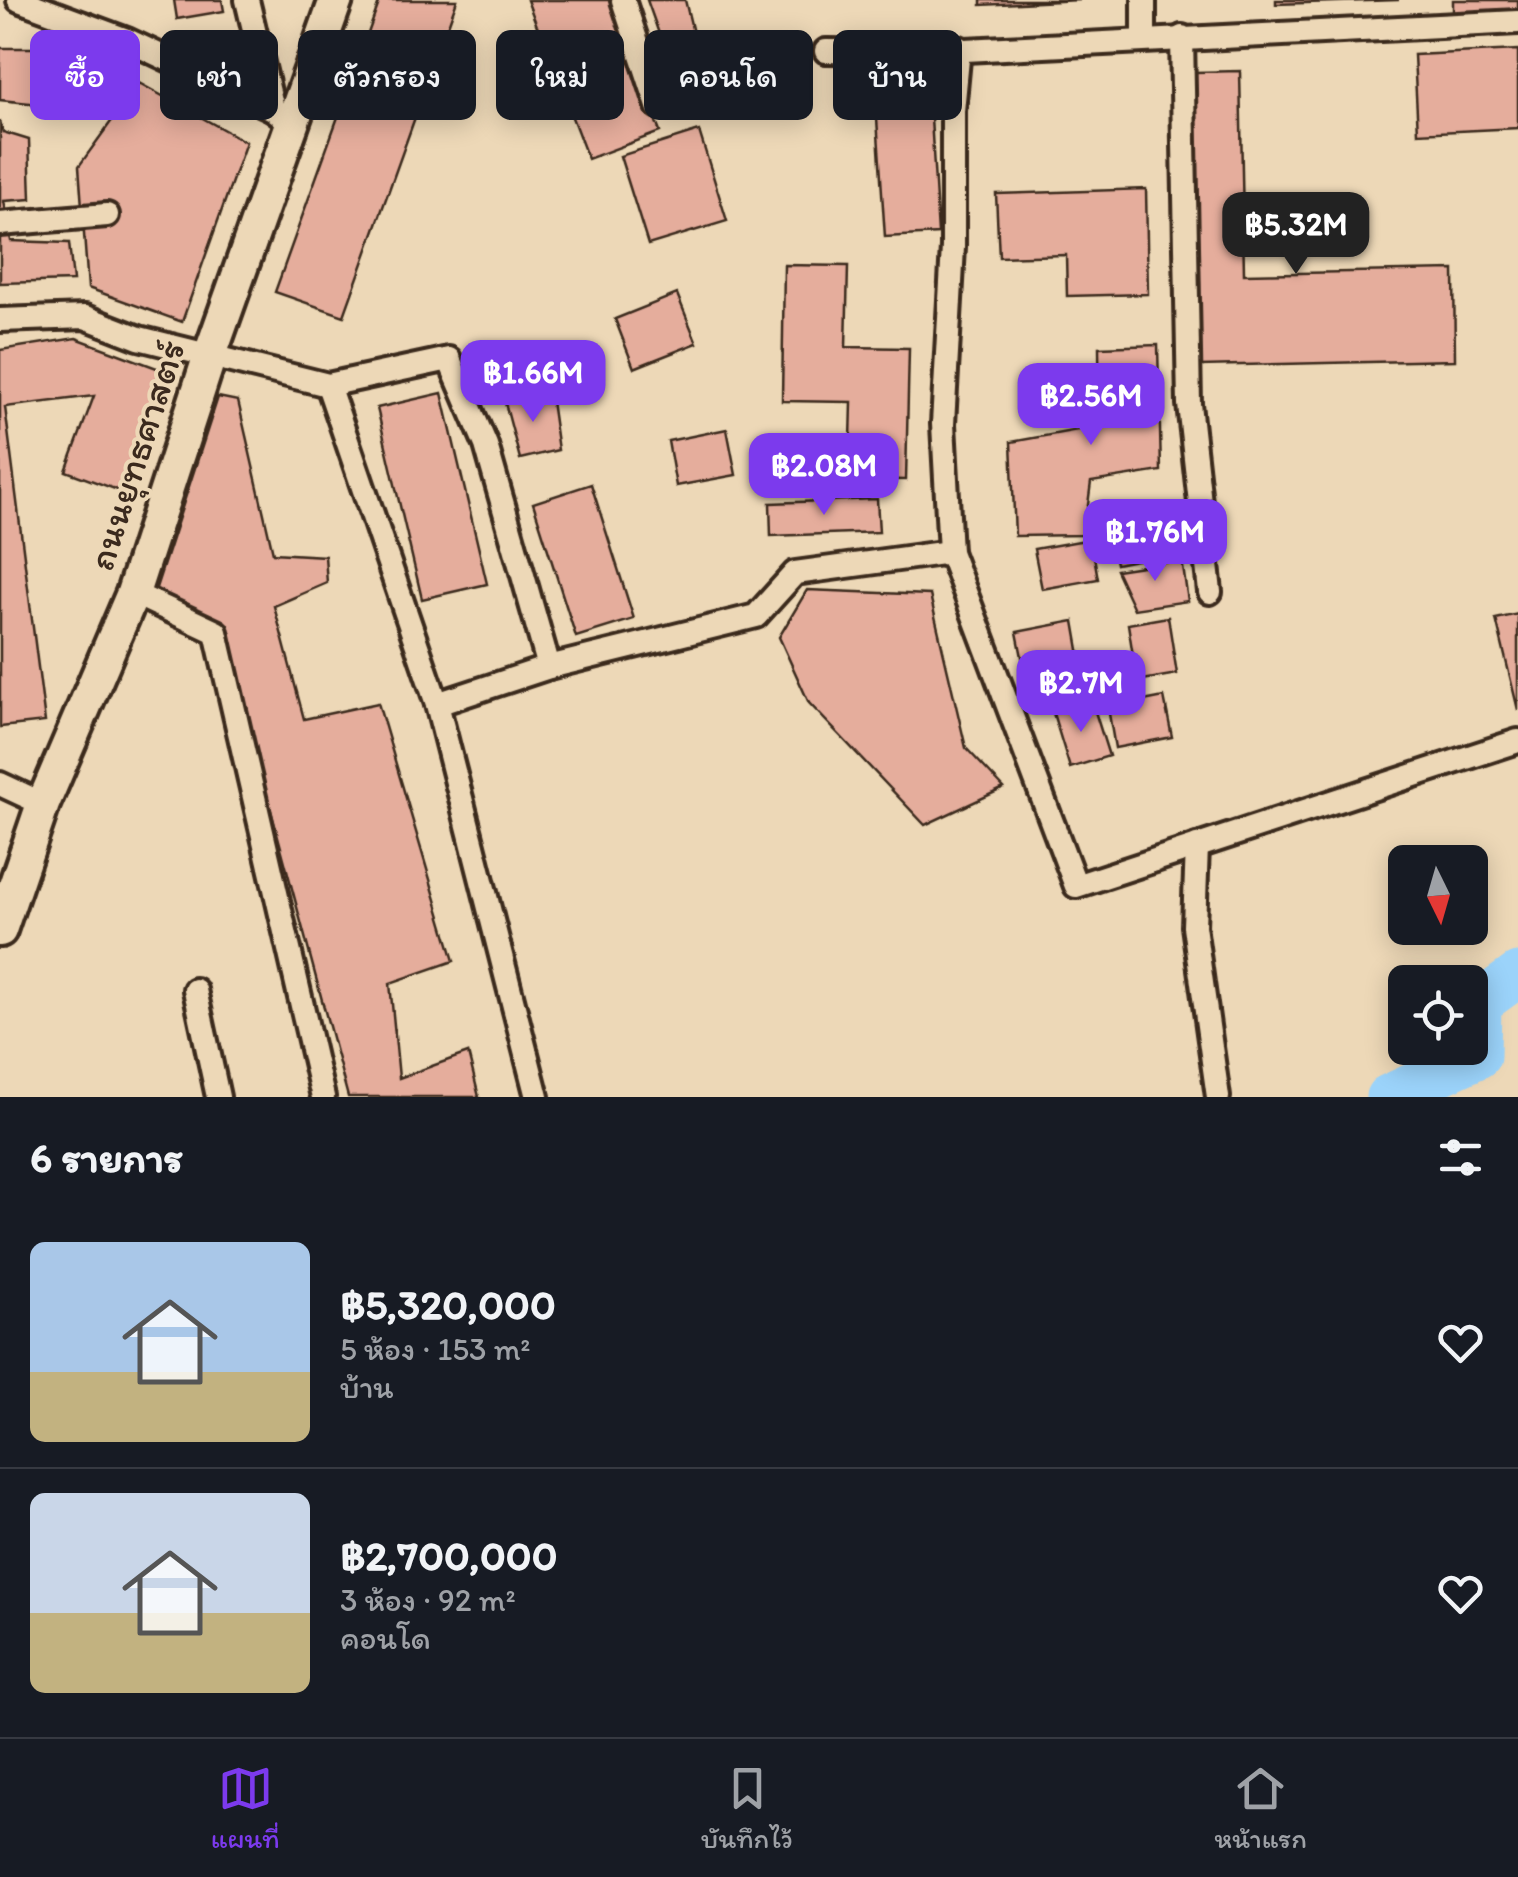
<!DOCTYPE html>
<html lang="th">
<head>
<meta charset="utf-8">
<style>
	body { margin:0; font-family:Itim,"Playpen Sans Thai",sans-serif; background:#242831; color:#f1f3f6; height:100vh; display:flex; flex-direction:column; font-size:38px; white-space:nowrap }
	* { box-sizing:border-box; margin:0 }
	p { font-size:32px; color:#9ea1a6 }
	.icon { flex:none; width:55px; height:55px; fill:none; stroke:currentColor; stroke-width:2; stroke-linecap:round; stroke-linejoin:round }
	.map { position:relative; height:1097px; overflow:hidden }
	.side { display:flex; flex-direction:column; background:#171b24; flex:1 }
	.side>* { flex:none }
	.banner { position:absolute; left:30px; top:30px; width:1000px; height:90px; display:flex; gap:20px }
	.needle { width:65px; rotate:175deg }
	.buttons { position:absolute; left:1388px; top:845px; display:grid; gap:20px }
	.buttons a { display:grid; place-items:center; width:100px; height:100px; border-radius:15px; background:#171b24; box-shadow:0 5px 25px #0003; font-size:50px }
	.price { position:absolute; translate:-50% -85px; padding:0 22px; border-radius:20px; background:#7c3aed; color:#fff; font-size:32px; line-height:65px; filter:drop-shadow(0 2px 5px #0008) }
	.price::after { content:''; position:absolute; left:50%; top:60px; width:30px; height:22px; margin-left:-15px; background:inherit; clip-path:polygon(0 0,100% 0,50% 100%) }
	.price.selected { background:#222; color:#fff }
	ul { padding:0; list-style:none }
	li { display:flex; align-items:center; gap:30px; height:250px; padding:0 30px }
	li+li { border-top:2px solid #363941 }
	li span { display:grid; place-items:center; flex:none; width:280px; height:200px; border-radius:15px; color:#555 }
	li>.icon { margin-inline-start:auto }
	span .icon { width:120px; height:120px; fill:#fffc; stroke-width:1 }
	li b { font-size:42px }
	h2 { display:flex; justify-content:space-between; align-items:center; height:120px; padding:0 30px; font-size:42px }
	.tag { padding:0 35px; border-radius:15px; background:#171b24; box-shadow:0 5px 25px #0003; font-size:35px; line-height:90px }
	.tag.selected { background:#7c3aed; color:#fff }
	.tab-bar { display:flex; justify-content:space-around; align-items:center; height:140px; border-top:2px solid #363941; background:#171b24; font-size:28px; color:#9ea1a6 }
	.tab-bar a { display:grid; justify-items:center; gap:5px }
	.tab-bar .selected { color:#7c3aed }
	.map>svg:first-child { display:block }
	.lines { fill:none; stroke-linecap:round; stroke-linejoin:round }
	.river { stroke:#9bd3fa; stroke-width:45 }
	.building { fill:#e5ad9c; stroke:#3b2a1e; stroke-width:2.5 }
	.street-casing { stroke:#3b2a1e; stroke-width:30 }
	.secondary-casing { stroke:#3b2a1e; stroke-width:40 }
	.street { stroke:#edd8b7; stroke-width:22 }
	.secondary { stroke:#edd8b7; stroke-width:32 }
	.labels { text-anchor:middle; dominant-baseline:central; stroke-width:8; stroke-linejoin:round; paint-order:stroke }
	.street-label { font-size:38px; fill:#3b2a1e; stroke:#edd8b7 }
</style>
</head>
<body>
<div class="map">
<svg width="1518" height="1097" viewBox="0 0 1518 1097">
	<rect width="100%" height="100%" fill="#edd8b7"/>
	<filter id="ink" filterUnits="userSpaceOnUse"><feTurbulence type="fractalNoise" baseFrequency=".01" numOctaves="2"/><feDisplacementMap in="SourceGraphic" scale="20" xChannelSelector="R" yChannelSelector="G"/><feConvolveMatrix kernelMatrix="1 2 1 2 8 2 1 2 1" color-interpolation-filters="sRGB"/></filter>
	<g filter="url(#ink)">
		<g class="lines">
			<polyline class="river" points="1388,1097 1478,1056 1479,1003 1518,975"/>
		</g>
		<g class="building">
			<polygon points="174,0 222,0 224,11 177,19"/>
			<polygon points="380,0 457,0 344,316 275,292"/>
			<polygon points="527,0 609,0 660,132 588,159"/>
			<polygon points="647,0 685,0 703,74 674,76"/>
			<polygon points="981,0 1080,0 981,5"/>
			<polygon points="1276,0 1399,0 1276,4"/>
			<rect x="1453" y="0" width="65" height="13"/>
			<polygon points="0,48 51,48 50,105 0,100"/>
			<polygon points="1518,50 1518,128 1418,133 1414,55"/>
			<polygon points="1240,71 1244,274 1454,270 1455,360 1200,366 1195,72"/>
			<polygon points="139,83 246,142 182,322 88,288 79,166"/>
			<polygon points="929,85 938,234 885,237 875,89"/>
			<polygon points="0,121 3,132 29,140 31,199 4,201 11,241 69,243 73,281 0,283"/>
			<polygon points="699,131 727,221 648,245 620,156"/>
			<polygon points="1146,189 1148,294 1067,296 1066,255 999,257 996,194"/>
			<polygon points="784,265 848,266 846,347 909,348 906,480 850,479 852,402 782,401"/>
			<polygon points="677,294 697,343 634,368 615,319"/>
			<polygon points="76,338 165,371 120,491 66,471 94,396 5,407 45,722 0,727 0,350"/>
			<polygon points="1158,345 1161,471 1091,482 1084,535 1015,536 1011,442 1100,426 1099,347"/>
			<polygon points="442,393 487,584 422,599 377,408"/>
			<polygon points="550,394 558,450 520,459 504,399"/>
			<polygon points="218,397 238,401 273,553 325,556 327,583 274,606 304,719 378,703 454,961 390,983 399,1078 468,1053 479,1097 348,1097 222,628 153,597"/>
			<polygon points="727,429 736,475 676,486 668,441"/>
			<polygon points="591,484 634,619 576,637 533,503"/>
			<polygon points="877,499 879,532 771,536 770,503"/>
			<polygon points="1165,513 1173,553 1116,564 1108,524"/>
			<polygon points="1091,539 1098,579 1042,589 1034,549"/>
			<polygon points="1182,560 1188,601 1134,609 1116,570"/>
			<polygon points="807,590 930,595 966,748 1004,788 925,825 809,703 779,637"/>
			<polygon points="1518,614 1518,710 1496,619"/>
			<polygon points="1168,617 1177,674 1137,681 1128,624"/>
			<polygon points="1074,621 1081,661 1025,672 1017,632"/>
			<polygon points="1109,661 1114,683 1034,700 1030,679"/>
			<polygon points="1164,697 1172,737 1115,748 1108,708"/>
			<polygon points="1092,702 1109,756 1070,768 1053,713"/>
		</g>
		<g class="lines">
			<defs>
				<g id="street">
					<polyline points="19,0 127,40 273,109 290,122"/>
					<polyline points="247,0 273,109"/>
					<polyline points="623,0 658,106"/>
					<polyline points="1182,37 1189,404 1210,592"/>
					<polyline points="1144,39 1144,0"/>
					<polyline points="959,48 953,111 953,247 943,424 950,552 1076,886 1518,741"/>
					<polyline points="826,51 926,52 1518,22"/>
					<polyline points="0,224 107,215"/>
					<polyline points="0,320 85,317 139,338 328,385 449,359 486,445 549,667"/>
					<polyline points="328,385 437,704 537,1097"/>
					<polyline points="133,593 216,632 323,1097"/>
					<polyline points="437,704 549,667 756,616 795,573 950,552"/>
					<polyline points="0,784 43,804"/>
					<polyline points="1197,846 1194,926 1218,1097"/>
					<polyline points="195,990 218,1097"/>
				</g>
				<polyline id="secondary" points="0,930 43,804 133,593 210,355 336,0"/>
			</defs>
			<use href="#street" class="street-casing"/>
			<use href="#secondary" class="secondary-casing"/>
			<use href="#street" class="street"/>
			<use href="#secondary" class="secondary"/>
		</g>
	</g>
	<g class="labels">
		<g class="street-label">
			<text transform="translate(136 455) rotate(-72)">ถนนยุทธศาสตร์</text>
		</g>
	</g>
</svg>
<div class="buttons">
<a><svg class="needle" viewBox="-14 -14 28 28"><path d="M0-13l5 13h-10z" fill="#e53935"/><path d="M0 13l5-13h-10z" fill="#9ea1a6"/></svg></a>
<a><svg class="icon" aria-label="locate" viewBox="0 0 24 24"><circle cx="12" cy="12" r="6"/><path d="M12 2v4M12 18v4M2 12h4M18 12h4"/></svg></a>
</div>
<b class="price selected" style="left:1296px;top:277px">฿5.32M</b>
<b class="price" style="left:533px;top:425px">฿1.66M</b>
<b class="price" style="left:1091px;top:448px">฿2.56M</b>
<b class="price" style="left:824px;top:518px">฿2.08M</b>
<b class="price" style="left:1155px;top:584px">฿1.76M</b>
<b class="price" style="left:1081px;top:735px">฿2.7M</b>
<div class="banner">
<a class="tag selected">ซื้อ</a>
<a class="tag">เช่า</a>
<a class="tag">ตัวกรอง</a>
<a class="tag">ใหม่</a>
<a class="tag">คอนโด</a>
<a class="tag">บ้าน</a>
</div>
</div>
<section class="side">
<h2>6 รายการ<svg class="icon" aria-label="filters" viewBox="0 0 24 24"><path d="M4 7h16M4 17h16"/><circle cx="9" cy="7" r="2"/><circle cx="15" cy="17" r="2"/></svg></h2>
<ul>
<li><span style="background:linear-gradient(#a9c7e8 65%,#c2b280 0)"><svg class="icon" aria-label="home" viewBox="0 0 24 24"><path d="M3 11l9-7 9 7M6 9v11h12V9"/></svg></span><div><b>฿5,320,000</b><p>5 ห้อง · 153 m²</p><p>บ้าน</p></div><svg class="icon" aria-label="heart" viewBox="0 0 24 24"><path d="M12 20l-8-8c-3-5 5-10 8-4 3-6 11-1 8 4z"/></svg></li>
<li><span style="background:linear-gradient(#c9d6e8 60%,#c2b280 0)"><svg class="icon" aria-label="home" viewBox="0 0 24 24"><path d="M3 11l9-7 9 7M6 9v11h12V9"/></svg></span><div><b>฿2,700,000</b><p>3 ห้อง · 92 m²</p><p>คอนโด</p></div><svg class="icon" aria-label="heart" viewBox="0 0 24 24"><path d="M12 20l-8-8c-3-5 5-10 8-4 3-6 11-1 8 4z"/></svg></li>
</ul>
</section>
<nav class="tab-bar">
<a class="selected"><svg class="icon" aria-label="map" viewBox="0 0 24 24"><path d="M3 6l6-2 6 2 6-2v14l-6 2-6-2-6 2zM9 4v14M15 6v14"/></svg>แผนที่</a>
<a><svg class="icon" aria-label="saved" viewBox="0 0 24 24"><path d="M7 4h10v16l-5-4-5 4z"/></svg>บันทึกไว้</a>
<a><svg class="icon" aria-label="home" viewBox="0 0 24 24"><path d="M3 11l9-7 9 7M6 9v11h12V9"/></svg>หน้าแรก</a>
</nav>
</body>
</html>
